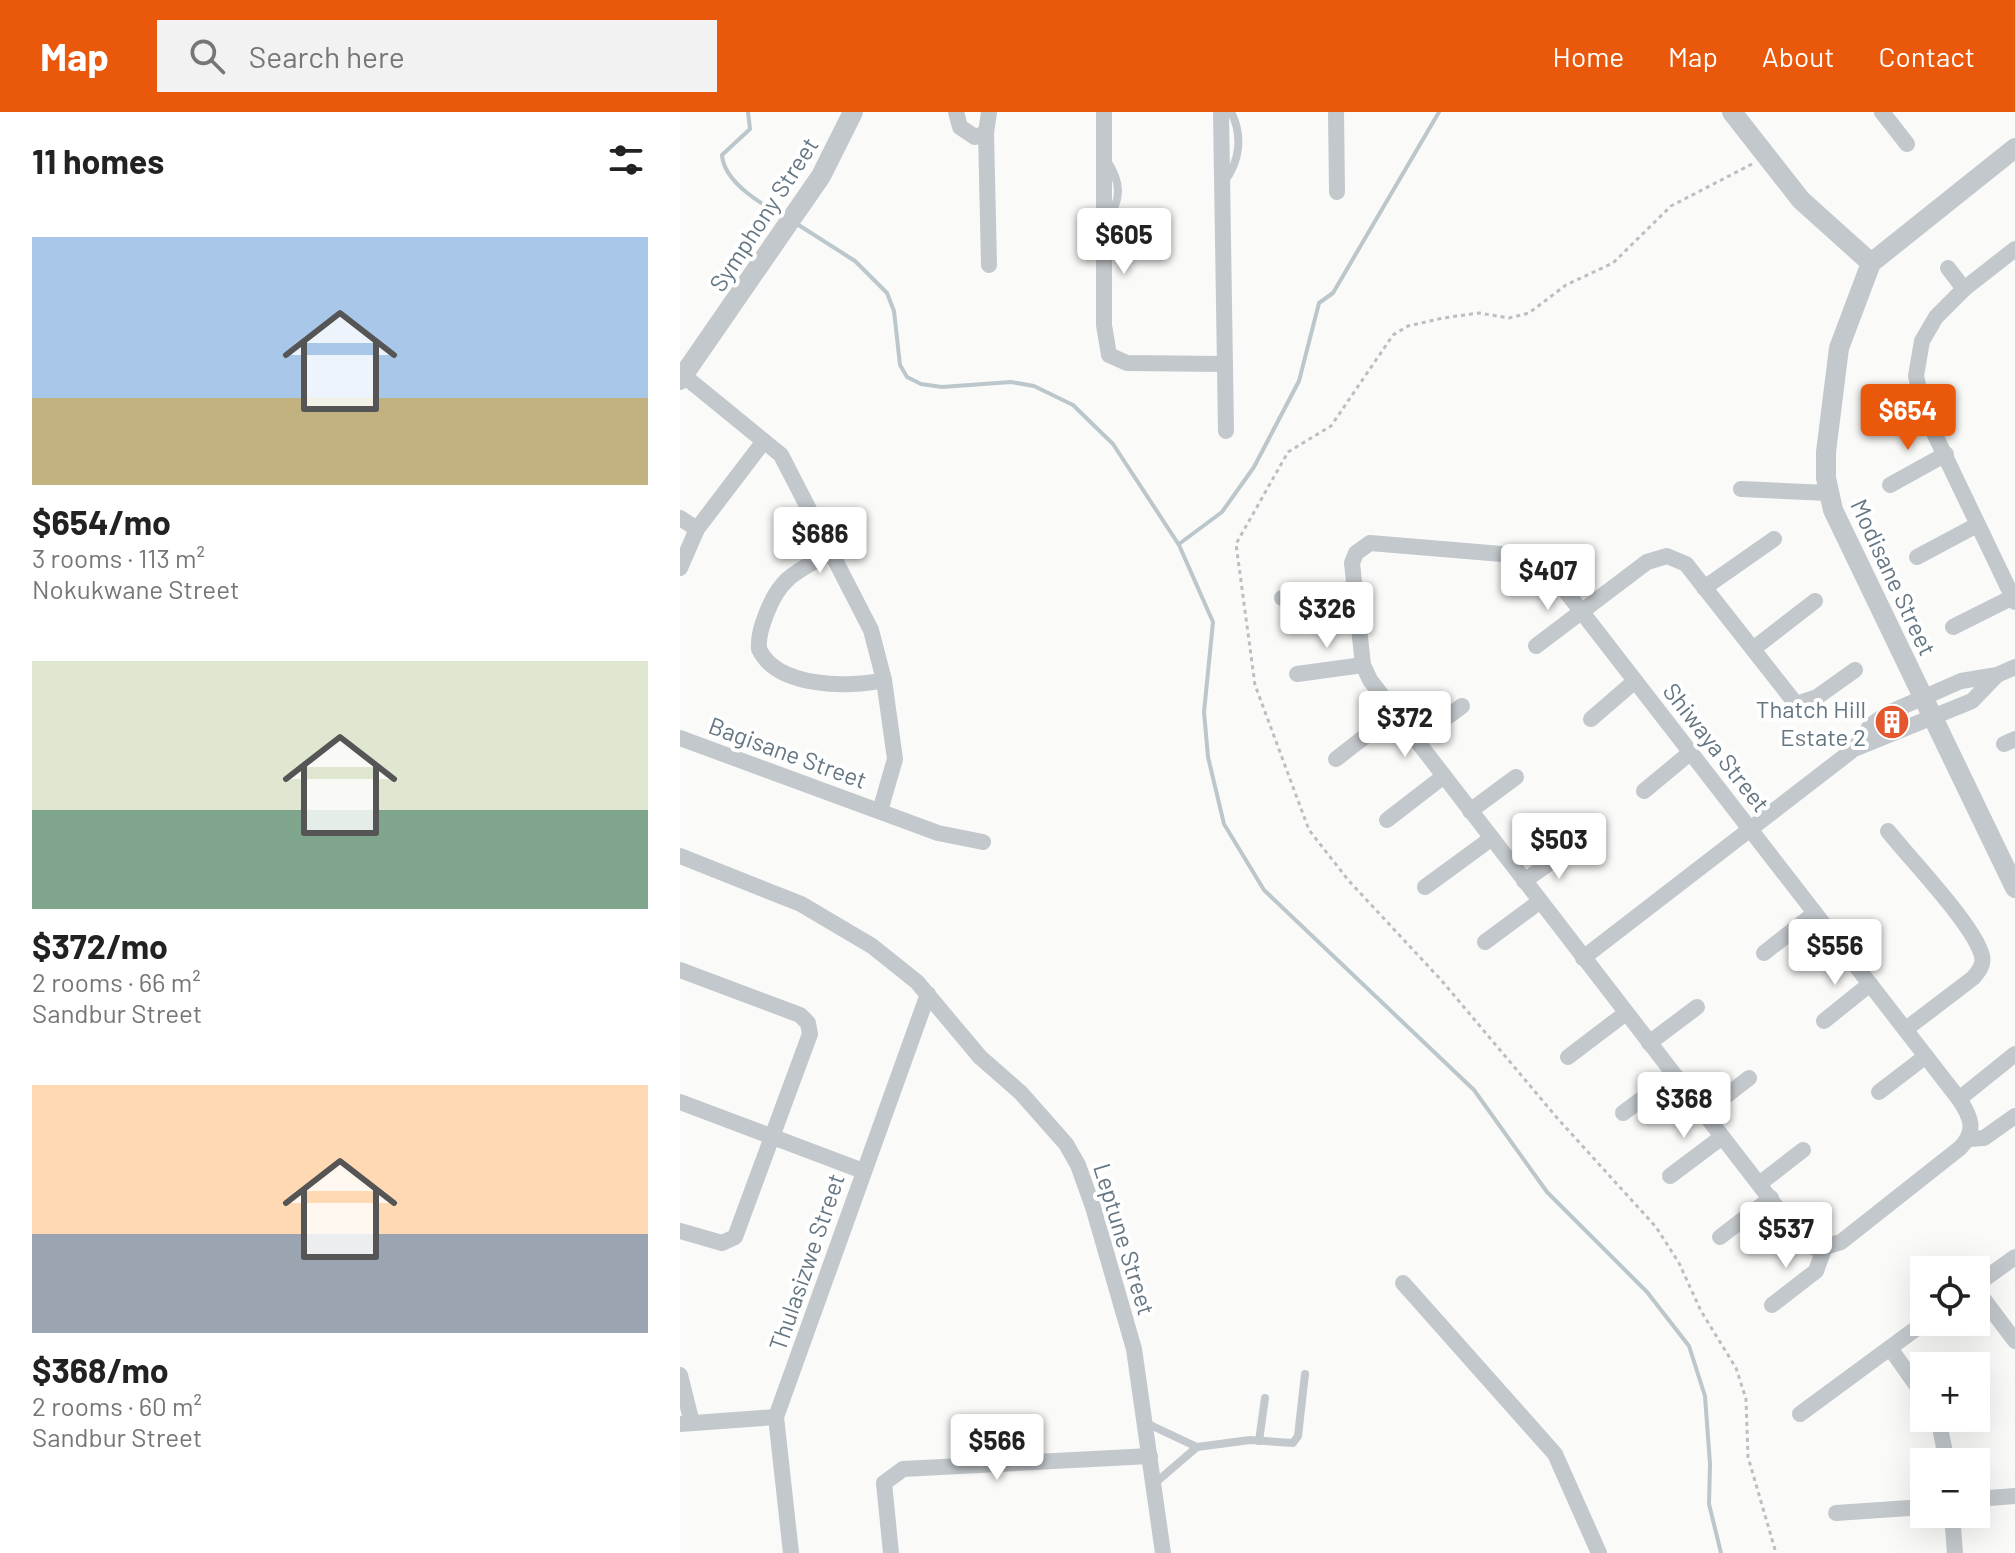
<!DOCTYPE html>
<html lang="en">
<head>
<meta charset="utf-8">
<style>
	body { margin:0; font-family:Barlow,sans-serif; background:#f2f2f2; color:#222; height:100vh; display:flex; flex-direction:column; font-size:30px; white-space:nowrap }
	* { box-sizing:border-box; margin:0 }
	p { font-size:26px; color:#767676 }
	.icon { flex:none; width:44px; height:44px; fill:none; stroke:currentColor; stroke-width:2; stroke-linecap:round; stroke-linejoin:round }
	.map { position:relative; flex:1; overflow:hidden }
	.sheet { display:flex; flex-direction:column; background:#fff; width:680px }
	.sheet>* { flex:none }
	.buttons { position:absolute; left:1230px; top:1144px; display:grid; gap:16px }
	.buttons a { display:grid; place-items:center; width:80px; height:80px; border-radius:0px; background:#fff; box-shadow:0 8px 32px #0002; font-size:40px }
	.price { position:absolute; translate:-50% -68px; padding:0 18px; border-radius:8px; background:#fff; color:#222; font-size:26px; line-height:52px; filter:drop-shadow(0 2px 4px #0008) }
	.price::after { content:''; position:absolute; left:50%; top:48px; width:24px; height:18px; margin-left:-12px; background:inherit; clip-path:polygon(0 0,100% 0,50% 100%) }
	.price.active { background:#ea580c; color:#fff }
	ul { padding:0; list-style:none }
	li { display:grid; align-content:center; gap:16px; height:424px; padding:0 32px }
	li span { display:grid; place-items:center; height:248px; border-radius:0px; color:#555 }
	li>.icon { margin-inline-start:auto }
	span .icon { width:144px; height:144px; fill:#fffc; stroke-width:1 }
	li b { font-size:34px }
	h2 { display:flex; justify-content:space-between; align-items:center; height:96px; padding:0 32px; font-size:34px }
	header { display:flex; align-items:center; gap:48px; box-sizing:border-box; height:112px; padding:0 40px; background:#ea580c; color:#fff }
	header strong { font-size:38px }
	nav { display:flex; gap:44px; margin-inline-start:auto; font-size:28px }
	.search { width:560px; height:72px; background:#f2f2f2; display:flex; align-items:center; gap:20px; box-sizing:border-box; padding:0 28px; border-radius:0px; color:#767676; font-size:30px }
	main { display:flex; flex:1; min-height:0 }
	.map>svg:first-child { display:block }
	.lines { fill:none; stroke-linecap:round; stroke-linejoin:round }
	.stream { stroke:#bbc7cb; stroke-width:4 }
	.path { stroke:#bbbfc2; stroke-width:3; stroke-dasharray:4 4; stroke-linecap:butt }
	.service { stroke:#c3c8cc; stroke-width:8 }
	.minor { stroke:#c3c8cc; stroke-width:16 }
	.tertiary { stroke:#c3c8cc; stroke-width:20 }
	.labels { text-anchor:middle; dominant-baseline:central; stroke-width:8; stroke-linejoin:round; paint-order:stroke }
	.street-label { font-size:24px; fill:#657683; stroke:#fff }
	.poi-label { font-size:24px; fill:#657683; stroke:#fff; text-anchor:end }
</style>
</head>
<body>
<header>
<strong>Map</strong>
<div class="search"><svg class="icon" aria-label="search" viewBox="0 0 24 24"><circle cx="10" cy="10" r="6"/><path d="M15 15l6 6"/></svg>Search here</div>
<nav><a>Home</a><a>Map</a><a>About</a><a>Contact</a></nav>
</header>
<main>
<section class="sheet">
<h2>11 homes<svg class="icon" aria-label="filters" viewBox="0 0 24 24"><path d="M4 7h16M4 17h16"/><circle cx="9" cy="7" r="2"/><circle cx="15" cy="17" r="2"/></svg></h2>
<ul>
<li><span style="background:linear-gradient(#a9c7e8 65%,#c2b280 0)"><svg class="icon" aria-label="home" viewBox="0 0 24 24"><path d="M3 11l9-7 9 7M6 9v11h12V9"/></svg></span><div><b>$654/mo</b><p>3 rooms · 113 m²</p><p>Nokukwane Street</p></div></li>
<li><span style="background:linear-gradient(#dfe7d0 60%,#7fa58c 0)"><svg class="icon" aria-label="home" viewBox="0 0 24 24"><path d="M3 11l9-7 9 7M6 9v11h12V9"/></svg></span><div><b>$372/mo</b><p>2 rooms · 66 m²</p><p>Sandbur Street</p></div></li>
<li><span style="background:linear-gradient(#ffd9b3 60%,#9aa5b1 0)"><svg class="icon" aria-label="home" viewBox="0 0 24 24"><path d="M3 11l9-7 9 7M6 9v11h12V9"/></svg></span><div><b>$368/mo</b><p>2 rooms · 60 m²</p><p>Sandbur Street</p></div></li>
</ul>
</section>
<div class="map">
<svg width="1335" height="1441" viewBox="0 0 1335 1441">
	<rect width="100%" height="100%" fill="#fafaf8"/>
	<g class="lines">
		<g class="stream">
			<path d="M68,0L70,17L42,43C44,71 83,93 106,106"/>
			<polyline points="117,112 175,149 207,181 214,199 220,253 227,265 241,272 262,275 331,270 354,274 393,293 433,332 499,433 533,510 524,600 528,645 544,712 584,778 794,978 867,1080 967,1180 1009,1234 1025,1284 1030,1352 1029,1392 1041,1441"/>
			<polyline points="499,432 542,400 574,355 619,269 639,191 653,181 759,0"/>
		</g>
		<polyline class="path" points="1072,52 991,94 933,151 886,173 849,201 829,206 799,201 763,206 728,214 713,223 651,314 608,340 556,432 575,573 629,718 669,769 762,869 878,1007 976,1115 999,1151 1021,1199 1056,1256 1066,1287 1068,1345 1096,1441"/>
		<g class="service">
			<path d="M544,70C560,50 563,23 551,0"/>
			<path d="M426,110C442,87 442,71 426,47"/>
			<polyline points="466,1311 517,1335"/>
			<polyline points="579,1329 585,1286"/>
			<polyline points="474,1372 517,1335 570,1328 613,1331 618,1324 625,1262"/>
		</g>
		<g class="minor">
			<polyline points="276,0 280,15 295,25 306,21 309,0"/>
			<polyline points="424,0 424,213 429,243 447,251 543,252"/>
			<polyline points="541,0 546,319"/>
			<polyline points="656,0 657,80"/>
			<polyline points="1202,0 1227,32"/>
			<polyline points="306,21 309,153"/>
			<polyline points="1335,137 1284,177 1256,205 1242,229 1236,264 1244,300 1335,490"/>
			<polyline points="1268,156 1284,177"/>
			<polyline points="3,263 101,343 191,518 204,568 215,647 200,699"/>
			<polyline points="1210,373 1266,342"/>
			<polyline points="1061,377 1148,381"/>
			<polyline points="0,406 17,417"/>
			<path d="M690,431L846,444L867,455L1279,987C1291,1005 1297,1019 1280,1036L1161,1130L1138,1137L1125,1132L690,568L683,553L672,451L676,441Z"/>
			<path d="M150,441C118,459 101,464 87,500C82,513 78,524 79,537C97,576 170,576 204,568"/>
			<polyline points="1237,445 1297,413"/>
			<polyline points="0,456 17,417 84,329"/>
			<polyline points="1024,476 1094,427"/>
			<polyline points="602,486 673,477"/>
			<polyline points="1273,515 1333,485"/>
			<polyline points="856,534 967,450 987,444 1006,452 1116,592 1137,585 1175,558"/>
			<polyline points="1073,537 1135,489"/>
			<polyline points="617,562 683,553"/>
			<polyline points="911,607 955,569"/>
			<polyline points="0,626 258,721 303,730"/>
			<polyline points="736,628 782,594"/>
			<polyline points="1324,632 1335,627"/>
			<polyline points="1175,635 1191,613 1208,601 1281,569 1317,563 1335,555"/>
			<polyline points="656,647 715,601"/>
			<polyline points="964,679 1011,640"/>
			<polyline points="790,699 836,665"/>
			<polyline points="707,708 764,664"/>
			<path d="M1208,719C1229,746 1295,814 1302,844C1304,853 1299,859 1293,866L1226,917"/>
			<polyline points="0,744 121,792 192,834 237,870 300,945 341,981 386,1032 398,1053 413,1095 454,1237 483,1441"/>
			<polyline points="844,769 891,736"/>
			<polyline points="745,775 812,726"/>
			<polyline points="805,830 859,790"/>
			<polyline points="1084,841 1135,801"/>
			<polyline points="903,846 1174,637 1292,589 1317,563"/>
			<polyline points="0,858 120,903 128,911 130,922 55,1125 42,1131 0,1119"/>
			<polyline points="1144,909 1190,872"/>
			<polyline points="969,931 1017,895"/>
			<polyline points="888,945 946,901"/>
			<polyline points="1027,970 1040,988"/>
			<polyline points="1199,980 1246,944"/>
			<polyline points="1279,987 1335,942"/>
			<polyline points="0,990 183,1059"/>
			<polyline points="943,1001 994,963"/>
			<polyline points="1024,1001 1069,966"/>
			<polyline points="1289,1027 1304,1026 1335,1004"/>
			<polyline points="990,1064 1042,1025"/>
			<polyline points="1079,1072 1123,1038"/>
			<polyline points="1040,1125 1091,1086"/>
			<polyline points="723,1171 875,1342 919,1441"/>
			<polyline points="1296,1173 1335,1145"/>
			<polyline points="1296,1177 1335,1229"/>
			<polyline points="1092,1193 1136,1159 1144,1137"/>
			<polyline points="1210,1236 1244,1284"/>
			<polyline points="0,1263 12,1311"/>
			<polyline points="1120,1302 1245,1210"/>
			<polyline points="1258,1306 1267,1350"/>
			<polyline points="0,1312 96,1305"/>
			<polyline points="1296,1387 1335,1384"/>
			<polyline points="1156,1401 1244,1395"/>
			<polyline points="1272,1402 1275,1441"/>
			<polyline points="111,1441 96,1305 248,882"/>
			<polyline points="211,1441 204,1371 223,1357 470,1344"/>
		</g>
		<g class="tertiary">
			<polyline points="1052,0 1121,88 1191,151"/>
			<polyline points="1335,36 1191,151 1159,236 1146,340 1146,366 1153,398 1335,776"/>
			<polyline points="0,268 141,64 173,0"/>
		</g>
	</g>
	<defs>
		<symbol id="building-disc" viewBox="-11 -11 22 22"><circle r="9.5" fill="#e4572e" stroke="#fff"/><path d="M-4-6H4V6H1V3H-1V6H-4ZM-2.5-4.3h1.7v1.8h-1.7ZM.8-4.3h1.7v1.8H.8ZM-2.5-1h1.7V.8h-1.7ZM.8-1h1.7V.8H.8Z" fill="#fff"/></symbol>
	</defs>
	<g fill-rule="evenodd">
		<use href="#building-disc" x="1192" y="590" width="40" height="40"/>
	</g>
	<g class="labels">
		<g class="street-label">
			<text transform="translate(83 102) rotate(-57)">Symphony Street</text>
			<text transform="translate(1214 465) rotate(65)">Modisane Street</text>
			<text transform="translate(1037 635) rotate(52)">Shiwaya Street</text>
			<text transform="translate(108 640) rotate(20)">Bagisane Street</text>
			<text transform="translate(445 1127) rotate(73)">Leptune Street</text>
			<text transform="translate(126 1150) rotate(-71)">Thulasizwe Street</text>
		</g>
		<g class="poi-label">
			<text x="1186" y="596">Thatch Hill<tspan x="1186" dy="28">Estate 2</tspan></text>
		</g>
	</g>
</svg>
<div class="buttons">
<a><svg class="icon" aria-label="locate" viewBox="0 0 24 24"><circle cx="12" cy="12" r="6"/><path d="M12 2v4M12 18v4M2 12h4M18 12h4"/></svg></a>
<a>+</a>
<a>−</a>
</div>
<b class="price" style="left:444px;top:164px">$605</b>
<b class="price active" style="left:1228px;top:340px">$654</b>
<b class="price" style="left:140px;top:463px">$686</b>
<b class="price" style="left:868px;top:500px">$407</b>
<b class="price" style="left:647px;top:538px">$326</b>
<b class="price" style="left:725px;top:647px">$372</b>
<b class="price" style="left:879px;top:769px">$503</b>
<b class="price" style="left:1155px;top:875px">$556</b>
<b class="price" style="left:1004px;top:1028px">$368</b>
<b class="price" style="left:1106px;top:1158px">$537</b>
<b class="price" style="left:317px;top:1370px">$566</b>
</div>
</main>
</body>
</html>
